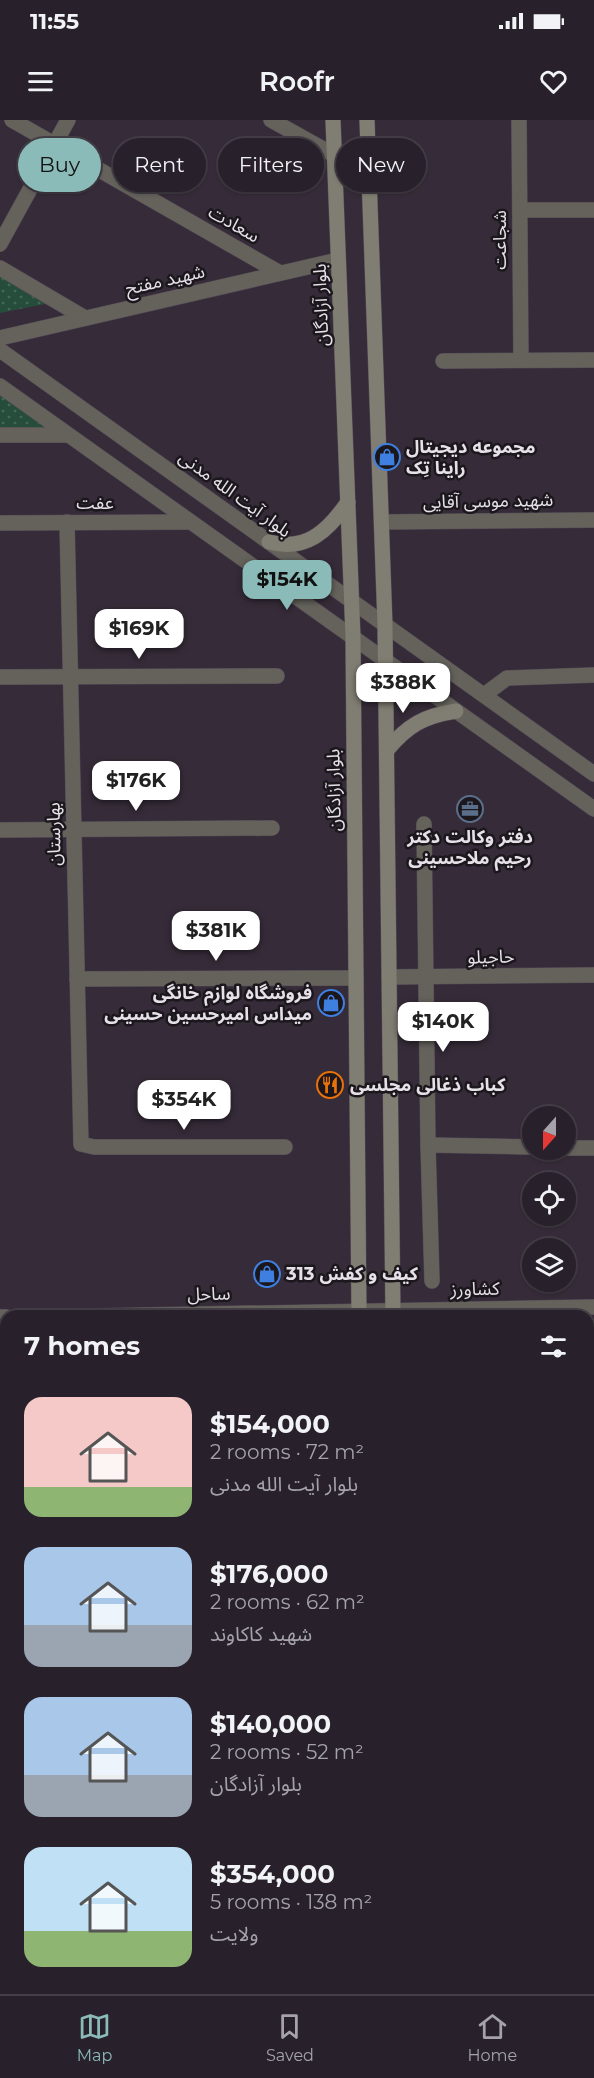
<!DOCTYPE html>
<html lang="en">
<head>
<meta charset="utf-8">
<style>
	body { margin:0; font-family:Montserrat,"Noto Sans Arabic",sans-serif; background:#342e37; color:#f1f3f6; height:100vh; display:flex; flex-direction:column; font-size:22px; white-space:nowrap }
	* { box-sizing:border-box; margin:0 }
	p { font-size:20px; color:#a5a3a9 }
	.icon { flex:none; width:33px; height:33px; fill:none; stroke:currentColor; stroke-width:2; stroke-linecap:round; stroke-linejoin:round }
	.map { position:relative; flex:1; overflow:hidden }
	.details { position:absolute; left:0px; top:1190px; width:594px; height:686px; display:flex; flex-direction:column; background:#28212b; border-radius:18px 18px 0 0; box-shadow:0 2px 4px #0004,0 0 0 2px #443e47 }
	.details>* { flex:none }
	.top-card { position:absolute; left:18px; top:18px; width:558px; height:54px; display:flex; gap:12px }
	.needle { width:39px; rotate:201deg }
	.controls { position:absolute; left:522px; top:986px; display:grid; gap:12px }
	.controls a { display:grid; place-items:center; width:54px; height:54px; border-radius:50%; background:#28212b; box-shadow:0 2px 4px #0004,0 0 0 2px #443e47; font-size:30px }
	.price { position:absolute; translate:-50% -51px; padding:0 14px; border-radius:12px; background:#fff; color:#222; font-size:20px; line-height:39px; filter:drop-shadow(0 2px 3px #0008) }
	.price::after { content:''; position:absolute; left:50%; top:36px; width:18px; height:14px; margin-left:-9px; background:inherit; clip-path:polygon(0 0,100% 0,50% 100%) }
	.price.selected { background:#8bbbb9; color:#111 }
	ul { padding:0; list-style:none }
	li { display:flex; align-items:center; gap:18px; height:150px; padding:0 24px }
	li span { display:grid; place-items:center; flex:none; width:168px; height:120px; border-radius:18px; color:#555 }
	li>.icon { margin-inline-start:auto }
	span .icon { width:72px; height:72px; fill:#fffc; stroke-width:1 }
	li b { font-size:26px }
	h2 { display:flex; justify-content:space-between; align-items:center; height:72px; padding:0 24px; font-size:26px }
	.tag { padding:0 21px; border-radius:27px; background:#28212b; box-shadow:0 2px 4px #0004,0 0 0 2px #443e47; font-size:21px; line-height:54px }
	.tag.selected { background:#8bbbb9; color:#111 }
	.status { display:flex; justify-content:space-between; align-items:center; height:42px; padding:0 30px; background:#28212b; direction:ltr }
	.status svg { height:16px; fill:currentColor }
	header { display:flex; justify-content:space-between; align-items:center; height:78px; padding:0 24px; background:#28212b; font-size:27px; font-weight:600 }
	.dock { display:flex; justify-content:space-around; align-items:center; height:84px; border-top:2px solid #443e47; background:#28212b; font-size:16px; color:#a5a3a9 }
	.dock a { display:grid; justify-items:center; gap:3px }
	.dock .selected { color:#8bbbb9 }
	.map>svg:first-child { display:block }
	.grass { fill:url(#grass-dots) }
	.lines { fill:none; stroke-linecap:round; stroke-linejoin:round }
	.minor-casing { stroke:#524955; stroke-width:16 }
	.tertiary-casing { stroke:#524955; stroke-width:16 }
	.secondary-casing { stroke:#524955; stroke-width:16 }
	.minor { stroke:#64625b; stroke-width:15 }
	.tertiary { stroke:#64625b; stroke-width:15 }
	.secondary { stroke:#807d72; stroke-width:15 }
	.labels { text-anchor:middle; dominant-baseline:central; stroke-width:5; stroke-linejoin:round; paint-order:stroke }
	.street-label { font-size:18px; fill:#e6e0e9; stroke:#1b171c }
	.poi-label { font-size:18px; font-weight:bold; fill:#e6e0e9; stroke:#1b171c; text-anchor:start }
</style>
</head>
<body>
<div class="status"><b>11:55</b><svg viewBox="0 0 49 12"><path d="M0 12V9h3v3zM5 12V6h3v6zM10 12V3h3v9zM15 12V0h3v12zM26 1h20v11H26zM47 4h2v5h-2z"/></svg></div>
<header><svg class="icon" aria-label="menu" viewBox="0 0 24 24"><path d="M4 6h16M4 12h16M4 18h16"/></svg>Roofr<svg class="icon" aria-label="heart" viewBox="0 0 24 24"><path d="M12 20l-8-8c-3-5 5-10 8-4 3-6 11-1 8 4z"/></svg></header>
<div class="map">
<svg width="594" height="1874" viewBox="0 0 594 1874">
	<defs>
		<pattern id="grass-dots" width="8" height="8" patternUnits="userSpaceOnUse" patternTransform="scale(1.5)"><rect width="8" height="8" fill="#264d3b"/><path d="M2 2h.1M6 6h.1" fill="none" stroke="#466657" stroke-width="1.8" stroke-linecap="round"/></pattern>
	</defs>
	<rect width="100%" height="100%" fill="#362c39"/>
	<g class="grass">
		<polygon points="0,156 50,183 0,193"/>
		<polygon points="0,266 68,315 0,315"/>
		<rect x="588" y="1380" width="6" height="167"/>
	</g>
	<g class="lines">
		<defs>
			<g id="minor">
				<polyline points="12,0 280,153"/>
				<polyline points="271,0 334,35"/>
				<polyline points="519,0 521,240"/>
				<polyline points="520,90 594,90"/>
				<polyline points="0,124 68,0"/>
				<polyline points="0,148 85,198"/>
				<polyline points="443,241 594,240"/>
				<polyline points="0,315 68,315"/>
				<polyline points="67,402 81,1024 94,1027 285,1027"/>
				<polyline points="382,402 594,400"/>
				<polyline points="0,403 190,402"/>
				<polyline points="0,557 277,556"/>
				<polyline points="484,575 507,558 594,555"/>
				<polyline points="424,704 428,1025 432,1161"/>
				<polyline points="0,710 272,708"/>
				<polyline points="389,857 594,855"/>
				<polyline points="77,859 356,858"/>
				<polyline points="428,1025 532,1027"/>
				<polyline points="566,1028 594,1028"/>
				<polyline points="0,1302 6,1301"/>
				<polyline points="0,1456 6,1456"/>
				<polyline points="0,1619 6,1619"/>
				<polyline points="588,1755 594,1755"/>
				<polyline points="0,1766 6,1766"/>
				<polyline points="82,1869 83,1874"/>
			</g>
			<g id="tertiary">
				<polyline points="0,218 338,140"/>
				<polyline points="0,230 594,654"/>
				<polyline points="0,266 594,689"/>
				<polyline points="95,1196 594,1187"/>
				<polyline points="0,1197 6,1197"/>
			</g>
			<g id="secondary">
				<polyline points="333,0 353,517 359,1196"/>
				<polyline points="367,0 385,505 393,1196"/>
				<path d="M269,422C306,432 328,411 348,382"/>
				<path d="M387,630C408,605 424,596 456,591"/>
				<polyline points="364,1869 364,1874"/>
				<polyline points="399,1869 399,1874"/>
			</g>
		</defs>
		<use href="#minor" class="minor-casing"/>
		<use href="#tertiary" class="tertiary-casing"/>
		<use href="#secondary" class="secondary-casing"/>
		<use href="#minor" class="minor"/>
		<use href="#tertiary" class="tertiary"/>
		<use href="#secondary" class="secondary"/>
	</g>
	<defs>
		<symbol id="shop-ring" viewBox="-11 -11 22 22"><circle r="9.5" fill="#1b171c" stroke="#3f7fe0" stroke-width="1.5"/><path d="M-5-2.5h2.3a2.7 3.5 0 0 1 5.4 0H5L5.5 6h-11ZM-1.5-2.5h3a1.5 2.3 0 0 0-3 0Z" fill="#3f7fe0"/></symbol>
		<symbol id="office-ring" viewBox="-11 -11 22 22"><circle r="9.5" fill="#1b171c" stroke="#5c6f8a" stroke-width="1.5"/><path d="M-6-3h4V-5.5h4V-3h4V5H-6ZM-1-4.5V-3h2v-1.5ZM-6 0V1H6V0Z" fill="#5c6f8a"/></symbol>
		<symbol id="restaurant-ring" viewBox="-11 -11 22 22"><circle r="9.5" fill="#1b171c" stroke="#e8710a" stroke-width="1.5"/><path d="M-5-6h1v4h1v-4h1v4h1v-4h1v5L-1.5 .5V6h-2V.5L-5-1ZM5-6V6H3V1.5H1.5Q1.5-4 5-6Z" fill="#e8710a"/></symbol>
	</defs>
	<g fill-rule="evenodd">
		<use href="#shop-ring" x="372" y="322" width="30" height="30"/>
		<use href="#office-ring" x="455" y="674" width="30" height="30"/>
		<use href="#shop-ring" x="316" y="868" width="30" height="30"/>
		<use href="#restaurant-ring" x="315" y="950" width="30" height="30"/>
		<use href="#shop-ring" x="252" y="1139" width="30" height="30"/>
	</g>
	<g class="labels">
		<g class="street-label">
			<text transform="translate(234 104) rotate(30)">سعادت</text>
			<text transform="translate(500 120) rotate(-90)">شجاعت</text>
			<text transform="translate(165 160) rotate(-13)">شهید مفتح</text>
			<text transform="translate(321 185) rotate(-92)">بلوار آزادگان</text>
			<text transform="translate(235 374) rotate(36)">بلوار آیت الله مدنی</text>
			<text transform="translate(488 381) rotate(-1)">شهید موسی آقایی</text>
			<text x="95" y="383">عفت</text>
			<text transform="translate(334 670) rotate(-91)">بلوار آزادگان</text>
			<text transform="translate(54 714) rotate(-91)">بهارستان</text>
			<text transform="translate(491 837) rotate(-1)">حاجیلو</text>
			<text transform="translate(475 1169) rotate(-1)">کشاورز</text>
			<text transform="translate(209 1174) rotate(-1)">ساحل</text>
		</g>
		<g class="poi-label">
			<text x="406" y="327">مجموعه دیجیتال<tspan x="406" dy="21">راینا تِک</tspan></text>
			<text x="470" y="717" text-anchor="middle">دفتر وکالت دکتر<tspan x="470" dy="21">رحیم ملاحسینی</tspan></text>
			<text x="312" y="873" text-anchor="end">فروشگاه لوازم خانگی<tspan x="312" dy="21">میداس امیرحسین حسینی</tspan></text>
			<text x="350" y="965">کباب ذغالی مجلسی</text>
			<text x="286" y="1154">کیف و کفش 313</text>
		</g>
	</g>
</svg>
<div class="controls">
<a><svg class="needle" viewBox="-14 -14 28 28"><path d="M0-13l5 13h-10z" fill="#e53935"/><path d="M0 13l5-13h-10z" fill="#a5a3a9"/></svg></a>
<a><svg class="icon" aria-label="locate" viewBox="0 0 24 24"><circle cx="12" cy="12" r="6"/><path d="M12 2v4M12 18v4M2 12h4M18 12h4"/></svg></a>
<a><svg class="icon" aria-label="layers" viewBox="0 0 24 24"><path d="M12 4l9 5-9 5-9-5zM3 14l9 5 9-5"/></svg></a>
</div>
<b class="price selected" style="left:287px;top:491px">$154K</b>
<b class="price" style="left:139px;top:540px">$169K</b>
<b class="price" style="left:403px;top:594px">$388K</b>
<b class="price" style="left:136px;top:692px">$176K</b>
<b class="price" style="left:216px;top:842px">$381K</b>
<b class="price" style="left:443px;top:933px">$140K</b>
<b class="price" style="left:184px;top:1011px">$354K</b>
<div class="top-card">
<a class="tag selected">Buy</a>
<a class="tag">Rent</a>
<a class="tag">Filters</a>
<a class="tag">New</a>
</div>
<section class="details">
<h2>7 homes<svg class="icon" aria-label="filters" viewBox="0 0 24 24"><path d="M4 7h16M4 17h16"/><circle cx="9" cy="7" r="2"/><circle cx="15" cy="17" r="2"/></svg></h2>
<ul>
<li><span style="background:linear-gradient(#f6c9c9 75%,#8fb573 0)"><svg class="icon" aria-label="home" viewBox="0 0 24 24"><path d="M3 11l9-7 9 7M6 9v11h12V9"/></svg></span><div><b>$154,000</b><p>2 rooms · 72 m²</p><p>بلوار آیت الله مدنی</p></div></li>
<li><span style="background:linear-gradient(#a9c7e8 65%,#9aa5b1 0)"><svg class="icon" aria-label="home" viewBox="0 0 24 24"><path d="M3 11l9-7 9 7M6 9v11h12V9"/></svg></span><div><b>$176,000</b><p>2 rooms · 62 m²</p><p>شهید کاکاوند</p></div></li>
<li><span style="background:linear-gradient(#a9c7e8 65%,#9aa5b1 0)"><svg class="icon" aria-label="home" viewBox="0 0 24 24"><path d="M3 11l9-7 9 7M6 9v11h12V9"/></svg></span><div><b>$140,000</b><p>2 rooms · 52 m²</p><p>بلوار آزادگان</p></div></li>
<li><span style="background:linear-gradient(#bfe0f5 70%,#8fb573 0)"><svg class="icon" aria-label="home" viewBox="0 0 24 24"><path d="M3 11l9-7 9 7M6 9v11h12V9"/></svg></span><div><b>$354,000</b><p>5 rooms · 138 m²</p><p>ولایت</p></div></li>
</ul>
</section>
</div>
<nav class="dock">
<a class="selected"><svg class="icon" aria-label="map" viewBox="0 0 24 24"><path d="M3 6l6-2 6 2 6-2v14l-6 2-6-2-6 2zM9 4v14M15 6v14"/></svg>Map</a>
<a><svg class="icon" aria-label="saved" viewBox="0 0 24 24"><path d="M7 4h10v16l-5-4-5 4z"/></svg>Saved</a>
<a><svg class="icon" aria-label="home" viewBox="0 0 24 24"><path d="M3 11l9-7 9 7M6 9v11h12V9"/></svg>Home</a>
</nav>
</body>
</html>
